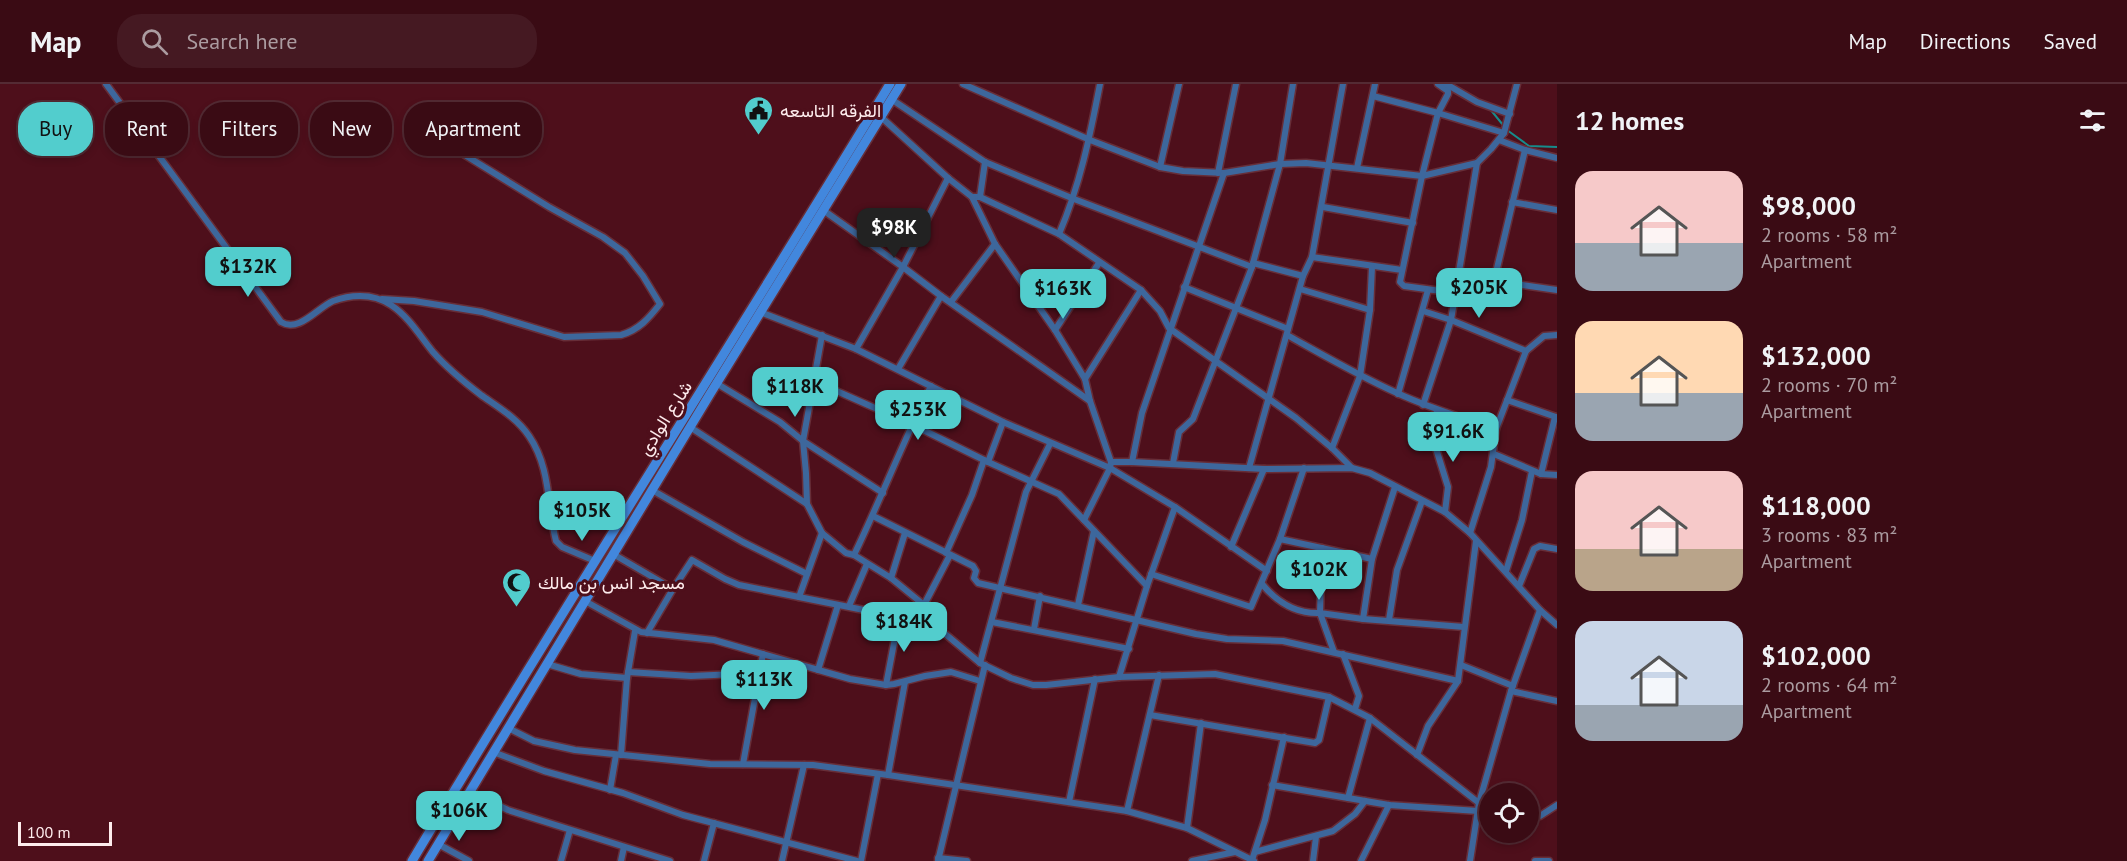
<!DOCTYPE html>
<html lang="en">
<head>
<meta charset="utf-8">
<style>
	body { margin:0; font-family:"PT Sans",Vazirmatn,sans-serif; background:#451922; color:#f1f3f6; height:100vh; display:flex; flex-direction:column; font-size:22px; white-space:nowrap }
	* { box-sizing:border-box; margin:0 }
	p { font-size:20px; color:#ab9ba0 }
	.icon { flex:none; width:33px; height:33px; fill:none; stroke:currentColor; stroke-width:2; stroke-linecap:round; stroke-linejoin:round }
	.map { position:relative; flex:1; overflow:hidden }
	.side { display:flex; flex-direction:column; background:#3a0b14; width:570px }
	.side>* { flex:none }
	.banner { position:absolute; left:18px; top:18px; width:570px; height:54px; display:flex; gap:12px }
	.controls { position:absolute; left:1479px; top:699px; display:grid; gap:12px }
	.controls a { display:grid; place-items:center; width:60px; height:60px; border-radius:50%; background:#3a0b14; box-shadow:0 3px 9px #0003,0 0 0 2px #542b34; font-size:30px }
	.scale { position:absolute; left:18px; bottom:15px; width:94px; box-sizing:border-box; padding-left:6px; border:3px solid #feeced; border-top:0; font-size:16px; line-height:21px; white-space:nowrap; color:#feeced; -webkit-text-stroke:4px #4e0f1b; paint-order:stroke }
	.price { position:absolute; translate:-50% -51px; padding:0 14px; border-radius:12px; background:#52cdcd; color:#111; font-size:20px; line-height:39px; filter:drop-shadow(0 2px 3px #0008) }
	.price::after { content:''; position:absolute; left:50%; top:36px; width:18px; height:14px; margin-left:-9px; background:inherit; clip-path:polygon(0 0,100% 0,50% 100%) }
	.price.active { background:#222; color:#fff }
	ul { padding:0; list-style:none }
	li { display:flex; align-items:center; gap:18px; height:150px; padding:0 18px }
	li span { display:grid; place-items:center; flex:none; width:168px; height:120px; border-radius:18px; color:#555 }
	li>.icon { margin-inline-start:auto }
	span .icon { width:72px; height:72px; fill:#fffc; stroke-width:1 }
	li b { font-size:26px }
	h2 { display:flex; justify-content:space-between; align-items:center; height:72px; padding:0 18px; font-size:26px }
	.chip { padding:0 21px; border-radius:24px; background:#3a0b14; box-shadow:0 3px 9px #0003,0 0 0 2px #542b34; font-size:21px; line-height:54px }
	.chip.active { background:#52cdcd; color:#111 }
	header { display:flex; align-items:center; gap:36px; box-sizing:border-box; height:84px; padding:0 30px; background:#3a0b14; border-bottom:2px solid #542b34 }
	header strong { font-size:28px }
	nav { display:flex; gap:33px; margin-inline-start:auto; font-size:21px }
	.search { width:420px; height:54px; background:#451922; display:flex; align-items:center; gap:15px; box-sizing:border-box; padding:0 21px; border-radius:24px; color:#ab9ba0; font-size:22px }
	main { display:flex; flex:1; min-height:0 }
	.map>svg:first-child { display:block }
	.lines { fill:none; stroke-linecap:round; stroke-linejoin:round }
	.stream { stroke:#168c8c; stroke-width:2 }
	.minor-casing { stroke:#672e38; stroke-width:9 }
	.secondary-casing { stroke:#672e38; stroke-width:12 }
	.minor { stroke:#3d679c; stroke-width:6 }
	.secondary { stroke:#4287dd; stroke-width:9 }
	.labels { text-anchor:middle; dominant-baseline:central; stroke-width:6; stroke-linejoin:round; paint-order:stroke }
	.poi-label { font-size:18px; fill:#feeced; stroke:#4e0f1b; text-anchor:start }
	.street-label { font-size:18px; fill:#feeced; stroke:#4e0f1b }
</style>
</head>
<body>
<header>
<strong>Map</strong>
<div class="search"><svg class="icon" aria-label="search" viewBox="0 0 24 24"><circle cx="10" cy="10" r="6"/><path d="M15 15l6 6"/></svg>Search here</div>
<nav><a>Map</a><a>Directions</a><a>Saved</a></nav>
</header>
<main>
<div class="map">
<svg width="1557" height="777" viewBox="0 0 1557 777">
	<rect width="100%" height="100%" fill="#4e0f1b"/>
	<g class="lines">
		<g class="stream">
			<polyline points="1490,25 1503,41"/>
			<polyline points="1507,46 1529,62 1557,63"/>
		</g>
		<defs>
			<g id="minor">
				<path d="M106,0L281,238C299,249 317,224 333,217C341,214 352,212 360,212C370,212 382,215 391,221C409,233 420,252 433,268C447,284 464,298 481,311C498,323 517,334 529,352C551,384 547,422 556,457L562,463L595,477"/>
				<polyline points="963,0 1090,56 1160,83 1183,87 1224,89 1280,80 1306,79 1422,92 1477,79 1491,65 1504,49 1517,0"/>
				<polyline points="1438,0 1448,7 1448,10 1438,29 1422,92 1400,198 1404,202 1456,209"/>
				<polyline points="1446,0 1477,18 1510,30"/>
				<polyline points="1373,12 1438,29 1504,49"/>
				<polyline points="891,15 985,78 1074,115 1252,183 1253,179 1303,192"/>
				<polyline points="880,32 948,94 972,113 980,113 1059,150 1141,206 1160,227 1169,244 1296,334 1332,364 1352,384"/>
				<polyline points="1499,56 1525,66 1557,74"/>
				<polyline points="1160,83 1179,0"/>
				<polyline points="1357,84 1375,0"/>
				<polyline points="1218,89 1236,0"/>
				<polyline points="972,113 995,160 1055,246 1085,295 1090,317 1111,378"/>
				<polyline points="980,113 985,78"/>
				<polyline points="1512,118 1557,126"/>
				<polyline points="1323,123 1413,139"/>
				<polyline points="823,126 903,183 941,212 1090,317"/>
				<path d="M1059,150C1080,101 1090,52 1100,0"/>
				<polyline points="1312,173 1402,186"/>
				<polyline points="1253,179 1280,80 1293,0"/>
				<polyline points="1459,192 1557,206"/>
				<polyline points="1494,197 1525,66"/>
				<polyline points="1184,203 1288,245"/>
				<polyline points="1300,205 1370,226"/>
				<path d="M382,215L414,217L482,228L564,253L621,251C639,246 649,234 660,220L643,192L625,169L603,153L549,123L460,68"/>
				<polyline points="951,218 995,160"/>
				<polyline points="1423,227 1451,236 1526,267"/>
				<polyline points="760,228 856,265 1003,338 1110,384 1111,378 1132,378 1264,385 1352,384 1370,389 1445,428 1470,449 1540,526 1557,541"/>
				<polyline points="1055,246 1099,179"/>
				<path d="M1287,251C1323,271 1359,292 1397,309C1429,324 1463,334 1496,345"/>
				<polyline points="856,265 903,183 948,94"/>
				<polyline points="898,285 941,212"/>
				<polyline points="1085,295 1141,206"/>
				<polyline points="814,297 911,340 988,378 1059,410 1147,502"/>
				<polyline points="716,299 780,338 803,357 883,409"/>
				<polyline points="1398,310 1428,206"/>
				<polyline points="1507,316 1556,333"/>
				<polyline points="1423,321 1451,236 1477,79"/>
				<polyline points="1437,326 1433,355 1448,403 1445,428"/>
				<polyline points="690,343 807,420 822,449 846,469 854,471 891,494 924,521 919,528 980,579 1011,594 1033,601 1046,601 1119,593 1215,590 1329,613 1370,634 1479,719 1490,723"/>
				<polyline points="1332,364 1360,292 1370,226 1372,183"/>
				<polyline points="1494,370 1541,390 1557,391"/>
				<polyline points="988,378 1003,338"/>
				<polyline points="1132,378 1142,329 1224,89"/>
				<polyline points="1173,379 1179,348 1193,335 1252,183"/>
				<polyline points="1249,384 1303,192 1312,173 1343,0"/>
				<polyline points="1541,390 1555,333"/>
				<polyline points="652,406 743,458 807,490"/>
				<polyline points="807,420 806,389 803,357 822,251"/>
				<polyline points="873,432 973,482 976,487 974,494 978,499 1196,550 1227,555 1283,557 1458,597"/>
				<polyline points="1084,436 1110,384 1175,423 1267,487"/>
				<polyline points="1470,449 1491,383 1496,345 1526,267 1544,252 1557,251"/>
				<polyline points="1280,455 1372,475"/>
				<polyline points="1231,463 1264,385"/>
				<polyline points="1322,464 1320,529 1363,535 1464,543"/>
				<polyline points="946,469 972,411 984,376"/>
				<polyline points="613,470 673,505"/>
				<path d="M854,471C881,415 903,357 931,302"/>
				<polyline points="1506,487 1522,436 1532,387"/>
				<polyline points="1151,490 1251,523 1280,455 1304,384"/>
				<polyline points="891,494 905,449"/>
				<path d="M1262,500C1277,518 1296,530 1320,529L1334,568"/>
				<polyline points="1519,502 1534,465 1540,462 1557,465"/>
				<polyline points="799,513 822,449"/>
				<polyline points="585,517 641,548 714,556 850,595 886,601 894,600 925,592 951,588 980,597"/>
				<polyline points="924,521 950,471"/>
				<polyline points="1078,521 1094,447"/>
				<polyline points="849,522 867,480"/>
				<polyline points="1363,535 1372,475 1395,403"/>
				<polyline points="1389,536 1397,486 1422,417"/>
				<polyline points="992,538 1129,565"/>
				<polyline points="1034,545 1040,512"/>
				<polyline points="647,549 673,505 692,476 725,495 739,501 899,533 909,532 919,528"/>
				<polyline points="1343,570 1359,612 1355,625"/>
				<polyline points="980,579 1026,408 1050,360"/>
				<polyline points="547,580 581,590 627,594"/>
				<polyline points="1461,581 1513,602"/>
				<polyline points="818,586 838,521"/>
				<polyline points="628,588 691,592 759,589"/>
				<polyline points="1119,593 1147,502 1175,423"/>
				<polyline points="886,601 899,533"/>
				<polyline points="1511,607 1557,617"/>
				<polyline points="1150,631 1315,659 1319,656 1329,613"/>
				<polyline points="508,644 534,657 575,666 710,680 813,681 888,691 1127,727 1187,744 1254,777"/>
				<polyline points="493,668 544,687 623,709 683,731 857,777"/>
				<polyline points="621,671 627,594 635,547"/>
				<polyline points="1417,671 1428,642 1458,597 1476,457"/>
				<polyline points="743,680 763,570"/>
				<polyline points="888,691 905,598"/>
				<polyline points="1272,701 1389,721 1478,727"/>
				<polyline points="610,706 616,671"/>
				<polyline points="470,708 508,726 670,777"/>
				<polyline points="1348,714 1370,634"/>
				<polyline points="1069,718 1095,595"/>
				<polyline points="1127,727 1159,591"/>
				<polyline points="1528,733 1540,732 1557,721"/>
				<polyline points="1187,744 1201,639"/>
				<polyline points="438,760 469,777"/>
				<polyline points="1255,768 1333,747 1355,730 1365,717"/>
				<polyline points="938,774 967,777"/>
				<polyline points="1252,776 1265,736 1284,653"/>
				<polyline points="561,777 570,746"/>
				<polyline points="621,777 624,763"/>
				<polyline points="704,777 714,739"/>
				<polyline points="782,777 804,681"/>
				<polyline points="861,777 878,690"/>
				<polyline points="938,777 985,581"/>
				<polyline points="1192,777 1235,768"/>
				<polyline points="1313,777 1316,753"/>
				<polyline points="1361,777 1389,721"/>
				<polyline points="1470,777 1479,719 1511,607 1540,526"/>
				<polyline points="1535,777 1549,777"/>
			</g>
			<g id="secondary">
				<path d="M412,777C568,516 732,260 890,0"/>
				<polyline points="428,777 710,310 901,0"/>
			</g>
		</defs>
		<use href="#minor" class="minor-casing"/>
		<use href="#secondary" class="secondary-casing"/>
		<use href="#minor" class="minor"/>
		<use href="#secondary" class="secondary"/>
	</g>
	<defs>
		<symbol id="civic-pin" viewBox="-11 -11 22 30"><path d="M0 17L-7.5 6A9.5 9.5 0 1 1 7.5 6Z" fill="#52cdcd" stroke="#4e0f1b"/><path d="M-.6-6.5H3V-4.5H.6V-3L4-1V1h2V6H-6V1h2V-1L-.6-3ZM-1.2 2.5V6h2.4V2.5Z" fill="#111"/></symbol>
		<symbol id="mosque-pin" viewBox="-11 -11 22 30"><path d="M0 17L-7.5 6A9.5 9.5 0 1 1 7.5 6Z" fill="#52cdcd" stroke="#4e0f1b"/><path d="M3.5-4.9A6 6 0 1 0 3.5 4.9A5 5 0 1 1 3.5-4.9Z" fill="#111"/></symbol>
	</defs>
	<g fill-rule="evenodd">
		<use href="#civic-pin" x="742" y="10" width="33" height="45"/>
		<use href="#mosque-pin" x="500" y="482" width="33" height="45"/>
	</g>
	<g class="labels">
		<g class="poi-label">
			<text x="780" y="26">الفرقه التاسعه</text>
			<text x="538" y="498">مسجد انس بن مالك</text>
		</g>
		<g class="street-label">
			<text transform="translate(665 334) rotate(-58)">شارع الوادي</text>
		</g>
	</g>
</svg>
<div class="controls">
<a><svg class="icon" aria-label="locate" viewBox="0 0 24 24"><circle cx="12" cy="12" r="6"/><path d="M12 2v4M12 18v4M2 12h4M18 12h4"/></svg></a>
</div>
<div class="scale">100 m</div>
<b class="price active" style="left:894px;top:175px">$98K</b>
<b class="price" style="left:248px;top:214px">$132K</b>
<b class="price" style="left:1479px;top:235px">$205K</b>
<b class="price" style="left:1063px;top:236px">$163K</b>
<b class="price" style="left:795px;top:334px">$118K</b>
<b class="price" style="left:918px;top:357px">$253K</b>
<b class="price" style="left:1453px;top:379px">$91.6K</b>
<b class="price" style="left:582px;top:458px">$105K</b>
<b class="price" style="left:1319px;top:517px">$102K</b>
<b class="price" style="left:904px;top:569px">$184K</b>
<b class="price" style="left:764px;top:627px">$113K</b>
<b class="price" style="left:459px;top:758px">$106K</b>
<div class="banner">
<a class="chip active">Buy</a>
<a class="chip">Rent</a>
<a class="chip">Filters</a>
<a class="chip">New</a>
<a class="chip">Apartment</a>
</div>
</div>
<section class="side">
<h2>12 homes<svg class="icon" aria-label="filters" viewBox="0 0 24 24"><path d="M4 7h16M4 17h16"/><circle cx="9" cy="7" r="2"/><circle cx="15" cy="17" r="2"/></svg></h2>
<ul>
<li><span style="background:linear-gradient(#f6c9c9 60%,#9aa5b1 0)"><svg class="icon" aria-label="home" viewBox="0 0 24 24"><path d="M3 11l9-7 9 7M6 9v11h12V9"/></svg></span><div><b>$98,000</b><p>2 rooms · 58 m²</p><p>Apartment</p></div></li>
<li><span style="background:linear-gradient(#ffd9b3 60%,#9aa5b1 0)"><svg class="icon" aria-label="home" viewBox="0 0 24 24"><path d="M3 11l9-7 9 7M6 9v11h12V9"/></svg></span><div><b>$132,000</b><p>2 rooms · 70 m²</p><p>Apartment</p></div></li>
<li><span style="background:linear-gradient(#f6c9c9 65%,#b9a48a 0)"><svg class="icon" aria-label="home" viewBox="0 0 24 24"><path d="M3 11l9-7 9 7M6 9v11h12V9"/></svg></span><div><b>$118,000</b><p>3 rooms · 83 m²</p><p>Apartment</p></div></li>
<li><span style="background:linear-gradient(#c9d6e8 70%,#9aa5b1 0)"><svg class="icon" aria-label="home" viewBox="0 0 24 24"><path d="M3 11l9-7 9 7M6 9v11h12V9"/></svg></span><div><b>$102,000</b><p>2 rooms · 64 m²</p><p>Apartment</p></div></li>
</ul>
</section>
</main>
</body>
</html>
